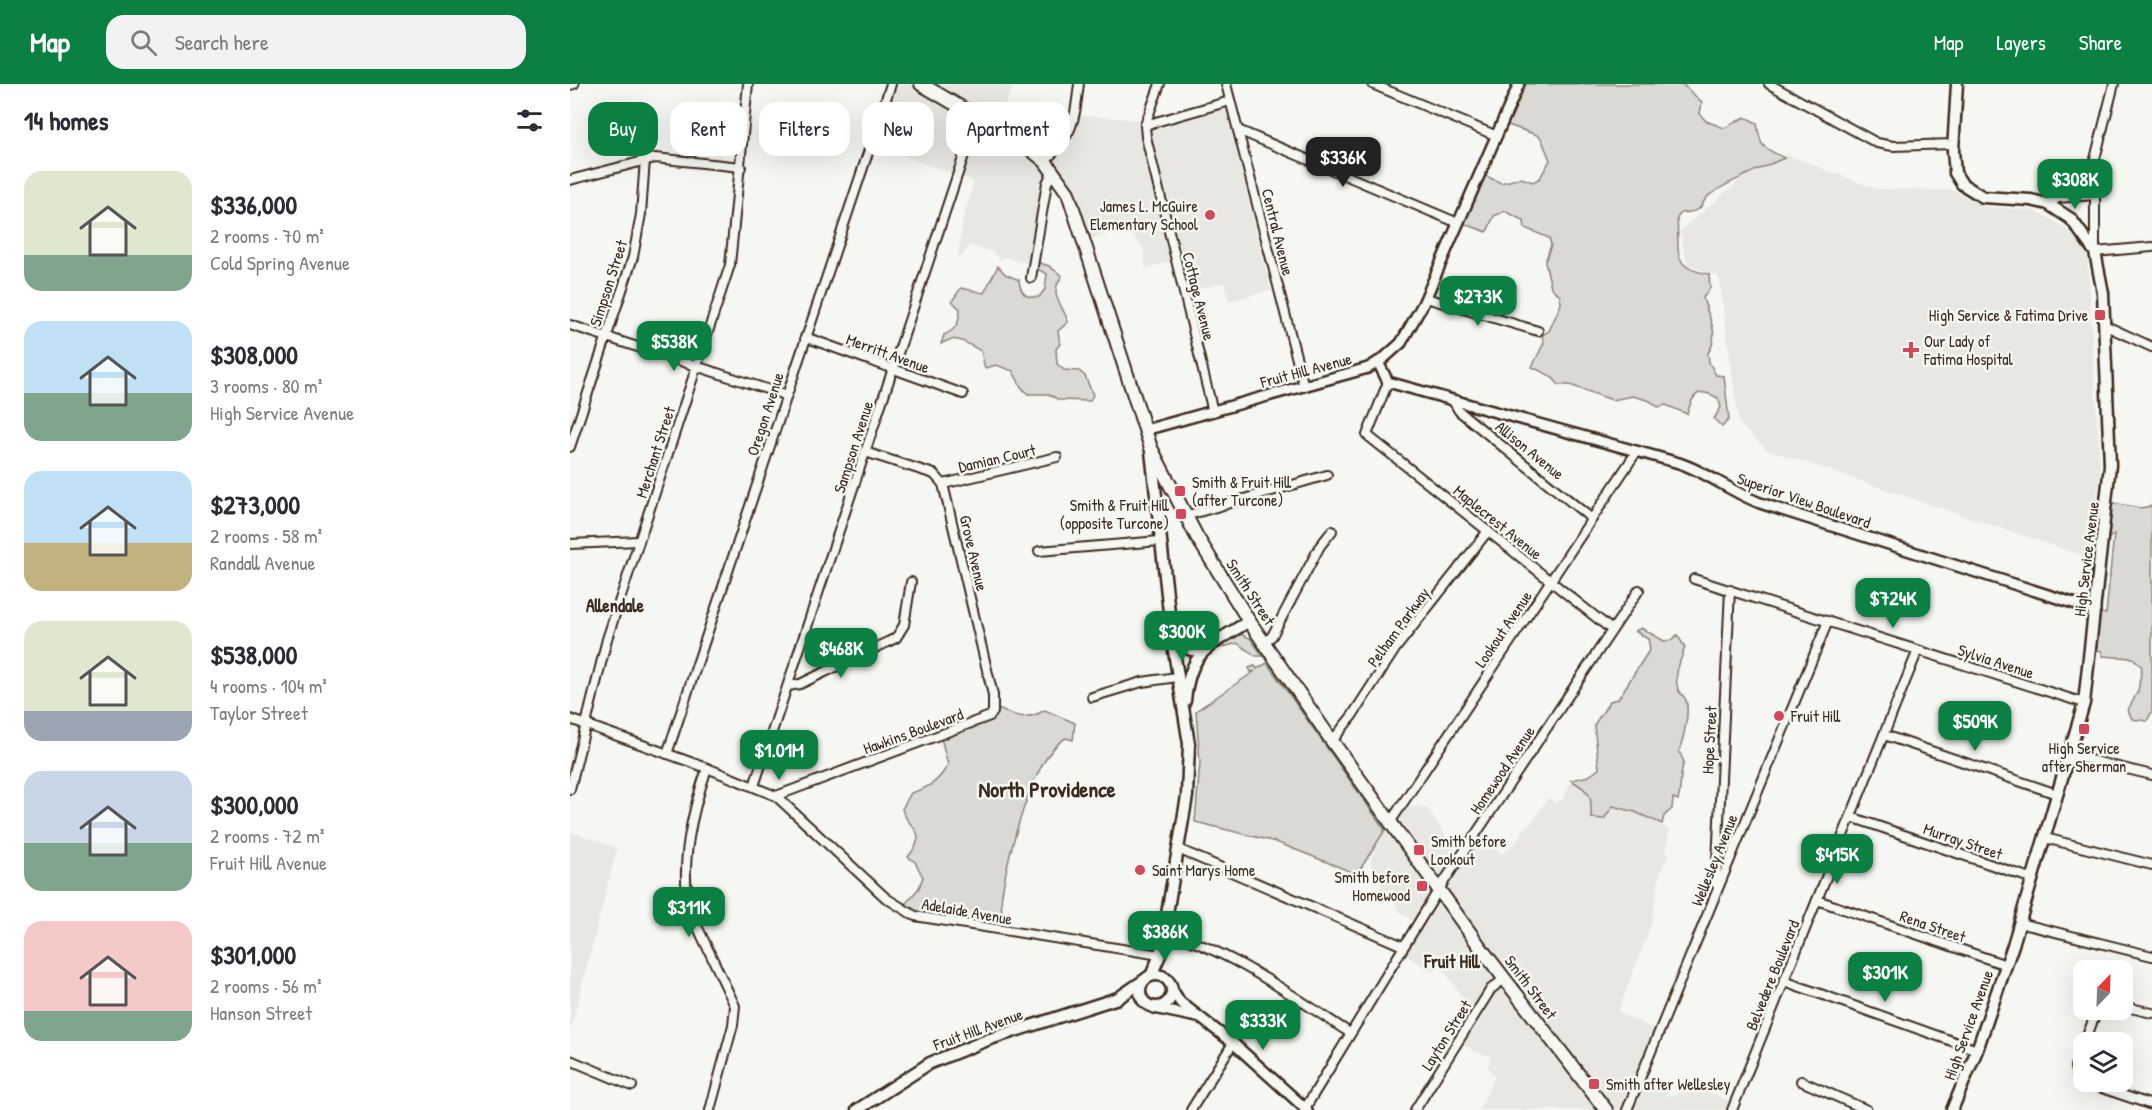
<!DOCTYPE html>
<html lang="en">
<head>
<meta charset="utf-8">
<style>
	body { margin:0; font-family:"Patrick Hand",sans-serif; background:#f2f2f3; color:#2b2b33; height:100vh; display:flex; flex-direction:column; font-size:22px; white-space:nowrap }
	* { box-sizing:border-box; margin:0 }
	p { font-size:20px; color:#7c7c81 }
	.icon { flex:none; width:33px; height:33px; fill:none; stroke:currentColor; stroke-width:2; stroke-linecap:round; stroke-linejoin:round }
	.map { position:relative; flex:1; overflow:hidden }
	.drawer { display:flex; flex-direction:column; background:#fff; width:570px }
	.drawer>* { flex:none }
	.banner { position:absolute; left:18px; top:18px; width:570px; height:54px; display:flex; gap:12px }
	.needle { width:39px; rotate:23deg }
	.buttons { position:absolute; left:1503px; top:876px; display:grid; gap:12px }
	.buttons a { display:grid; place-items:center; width:60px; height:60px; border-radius:12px; background:#fff; box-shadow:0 6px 24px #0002; font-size:30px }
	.price { position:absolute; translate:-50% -51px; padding:0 14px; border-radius:12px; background:#0b8043; color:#fff; font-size:20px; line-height:39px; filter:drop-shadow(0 2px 3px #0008) }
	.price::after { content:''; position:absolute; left:50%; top:36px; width:18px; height:14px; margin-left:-9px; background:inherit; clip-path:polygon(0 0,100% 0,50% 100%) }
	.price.on { background:#222; color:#fff }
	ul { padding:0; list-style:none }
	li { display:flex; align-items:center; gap:18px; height:150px; padding:0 24px }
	li span { display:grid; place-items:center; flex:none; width:168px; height:120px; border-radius:18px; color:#555 }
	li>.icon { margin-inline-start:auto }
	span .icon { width:72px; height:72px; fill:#fffc; stroke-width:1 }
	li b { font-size:26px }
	h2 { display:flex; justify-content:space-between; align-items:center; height:72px; padding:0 24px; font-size:26px }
	.pill { padding:0 21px; border-radius:18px; background:#fff; box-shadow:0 6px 24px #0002; font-size:21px; line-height:54px }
	.pill.on { background:#0b8043; color:#fff }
	header { display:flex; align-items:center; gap:36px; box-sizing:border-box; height:84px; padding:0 30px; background:#0b8043; color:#fff }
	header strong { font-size:28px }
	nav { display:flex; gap:33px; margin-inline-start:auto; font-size:21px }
	.search { width:420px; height:54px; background:#f2f2f3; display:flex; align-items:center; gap:15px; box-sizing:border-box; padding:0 21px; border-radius:18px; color:#7c7c81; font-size:22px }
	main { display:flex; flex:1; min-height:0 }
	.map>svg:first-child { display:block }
	.built { fill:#e8e7e2 }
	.green { fill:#dad9d3; stroke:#8a8278; stroke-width:1.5 }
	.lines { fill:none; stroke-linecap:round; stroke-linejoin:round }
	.minor-casing { stroke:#3b2a1e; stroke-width:12 }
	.tertiary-casing { stroke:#3b2a1e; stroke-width:14 }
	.secondary-casing { stroke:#3b2a1e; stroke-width:15 }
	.primary-casing { stroke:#3b2a1e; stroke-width:16 }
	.minor { stroke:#f6f6f2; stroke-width:8 }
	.tertiary { stroke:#f6f6f2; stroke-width:9 }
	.secondary { stroke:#f6f6f2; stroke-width:10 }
	.primary { stroke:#f6f6f2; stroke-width:12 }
	.poi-dot { fill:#d1495b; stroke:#f6f6f2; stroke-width:2 }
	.labels { text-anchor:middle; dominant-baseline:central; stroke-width:5; stroke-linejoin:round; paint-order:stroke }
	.poi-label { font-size:16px; fill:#3b2a1e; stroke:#f6f6f2; text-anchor:start }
	.street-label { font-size:16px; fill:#3b2a1e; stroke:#f6f6f2 }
	.neighbourhood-label { font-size:18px; font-weight:bold; fill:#3b2a1e; stroke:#f6f6f2 }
	.district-label { font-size:22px; font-weight:bold; fill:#3b2a1e; stroke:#f6f6f2 }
</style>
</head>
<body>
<header>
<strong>Map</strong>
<div class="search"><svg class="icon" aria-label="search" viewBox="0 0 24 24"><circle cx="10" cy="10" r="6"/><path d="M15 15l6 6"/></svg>Search here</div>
<nav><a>Map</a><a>Layers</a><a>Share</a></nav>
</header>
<main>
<section class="drawer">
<h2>14 homes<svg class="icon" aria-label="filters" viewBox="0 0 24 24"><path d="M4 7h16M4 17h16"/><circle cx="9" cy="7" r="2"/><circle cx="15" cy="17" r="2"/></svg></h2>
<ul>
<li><span style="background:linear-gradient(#dfe7d0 70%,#7fa58c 0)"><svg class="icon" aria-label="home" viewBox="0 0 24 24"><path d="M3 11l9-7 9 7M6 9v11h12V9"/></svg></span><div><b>$336,000</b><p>2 rooms · 70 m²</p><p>Cold Spring Avenue</p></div></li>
<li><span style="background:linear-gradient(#bfe0f5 60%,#7fa58c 0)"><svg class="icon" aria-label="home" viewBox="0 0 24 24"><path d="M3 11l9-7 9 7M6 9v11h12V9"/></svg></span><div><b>$308,000</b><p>3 rooms · 80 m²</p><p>High Service Avenue</p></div></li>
<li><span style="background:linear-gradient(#bfe0f5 60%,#c2b280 0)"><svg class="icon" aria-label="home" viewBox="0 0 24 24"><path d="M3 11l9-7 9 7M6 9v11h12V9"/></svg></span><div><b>$273,000</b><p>2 rooms · 58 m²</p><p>Randall Avenue</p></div></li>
<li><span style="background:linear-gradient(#dfe7d0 75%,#9aa5b1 0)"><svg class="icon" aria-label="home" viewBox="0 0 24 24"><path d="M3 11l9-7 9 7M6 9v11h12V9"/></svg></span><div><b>$538,000</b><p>4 rooms · 104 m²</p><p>Taylor Street</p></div></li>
<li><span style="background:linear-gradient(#c9d6e8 60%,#7fa58c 0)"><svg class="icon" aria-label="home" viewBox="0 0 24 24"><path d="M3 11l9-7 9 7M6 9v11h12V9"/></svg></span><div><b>$300,000</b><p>2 rooms · 72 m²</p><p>Fruit Hill Avenue</p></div></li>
<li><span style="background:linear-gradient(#f6c9c9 75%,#7fa58c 0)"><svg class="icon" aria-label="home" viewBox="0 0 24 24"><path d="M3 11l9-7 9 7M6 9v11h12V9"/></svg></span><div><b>$301,000</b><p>2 rooms · 56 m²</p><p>Hanson Street</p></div></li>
</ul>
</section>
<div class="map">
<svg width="1582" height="1026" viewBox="0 0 1582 1026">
	<rect width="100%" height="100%" fill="#f6f6f2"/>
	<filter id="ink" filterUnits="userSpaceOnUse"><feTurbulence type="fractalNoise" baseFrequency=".0167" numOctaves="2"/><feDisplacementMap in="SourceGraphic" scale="12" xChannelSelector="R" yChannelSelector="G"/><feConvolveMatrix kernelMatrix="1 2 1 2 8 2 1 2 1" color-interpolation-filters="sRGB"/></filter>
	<g filter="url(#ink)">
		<g class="built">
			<polygon points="320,0 444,0 424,44 481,73 504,31 573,36 603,177 576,184 574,166 558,145 514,156 480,88 464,175 457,179 433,173 430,176 423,168 399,161 392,173 388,171 393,136 404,97 345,76 302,56"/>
			<polygon points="656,24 701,206 659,217 654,198 618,208 579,47"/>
			<polygon points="1217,71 1306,105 1382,106 1416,123 1462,126 1485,137 1517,163 1530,387 1520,474 1196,365 1169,339 1149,193 1117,180 1110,147 1172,94"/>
			<polygon points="1001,696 1015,705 1022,714 1065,728 1100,746 1095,765 1099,771 1090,788 1081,841 1048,928 1089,948 1073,988 1098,1001 1096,1012 1108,1011 1114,1000 1118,1001 1164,1018 1161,1026 909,1026 925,993 918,983 921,972 905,968 889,958 908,926 894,916 871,882 862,888 830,867 845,838 830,828 823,816 810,809 813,796 801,783 801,776 804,768 801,760 803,754 819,741 828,726 848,722 858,725 886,768 882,784 906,752 932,770 945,760 955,743 960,741 978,714 986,719 993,715"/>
			<polygon points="0,747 47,764 0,948"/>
		</g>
		<g class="green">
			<path d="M949,0H1112L1132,18L1130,30L1136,37L1154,44L1175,33L1187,39C1191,66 1192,62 1214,74C1190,85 1163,95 1141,110C1128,118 1138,128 1111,129L1107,134C1110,168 1100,184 1139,190L1140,204L1133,214C1138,233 1151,250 1138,269L1139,278L1146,291L1154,292L1159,335L1152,343L1144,335L1151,323L1148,314C1128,303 1123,309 1117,330L1096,321L1088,323L1080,317L1063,312L1042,316L1000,301H989L981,292L962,283L974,259L972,251L979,247L991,220L990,212L981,203L975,178L981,161L979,154L955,144L954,137L935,127L924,132L917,148L889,138L910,89L931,99L951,94L963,98L970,94L980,76L971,54L967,51L932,39Z"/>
			<path d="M464,177L479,182L492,192C478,212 492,218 498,238L488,247L490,260L486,265L487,280L494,286L509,287L515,292L523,311L520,317L489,316L478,310H458L451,303L443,287L426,281L415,284L411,267C396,259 386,250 371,260L374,251C387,245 389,239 390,225L382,217L391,204L414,209L428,182L435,190L449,196C450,209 456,215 469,213L475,205L477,190L467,185Z"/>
			<polygon points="1538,418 1570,424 1582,422 1582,627 1577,637 1562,635 1558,626 1568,607 1572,583 1563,574 1532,572 1532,567 1521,565 1524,528 1536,530 1544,450 1533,459"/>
			<path d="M1071,544L1094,557L1102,556L1107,551L1115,563C1111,576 1103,591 1108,605C1109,609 1114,612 1116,616C1120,628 1113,656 1109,667L1114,678C1109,691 1112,703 1108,716L1103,714L1102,725L1094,732L1092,740L1065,728L1043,722L1034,735L1021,734C1022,711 1021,708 1001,696L1019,692L1029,685L1024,641L1040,617L1048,615L1080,565L1078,555L1065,547Z"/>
			<polygon points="670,550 680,554 693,572 686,572 667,559 644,566"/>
			<polygon points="697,579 815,746 787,790 706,758 625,738 630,679 626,627 685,587 681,588 679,584 685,582 687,585"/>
			<path d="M423,623C442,631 456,638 475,626L505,639L503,656L496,654C462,672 438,772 432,810C429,824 436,836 431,851L350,837L330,826L349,804L353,793L345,778L338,773C361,745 338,747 332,725L341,709C360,703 368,698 378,681L371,654L415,636Z"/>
		</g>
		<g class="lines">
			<defs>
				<g id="minor">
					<polyline points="590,0 575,41 576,53 643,328"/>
					<polyline points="656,0 734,303"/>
					<polyline points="802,0 927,52"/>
					<polyline points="1199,0 1307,59 1323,62 1383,60"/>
					<polyline points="1544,0 1525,75 1525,168 1582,163"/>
					<polyline points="0,1 4,0"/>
					<polyline points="575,41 660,17"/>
					<polyline points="668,46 888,139"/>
					<path d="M475,77C504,48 504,40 509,0"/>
					<polyline points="0,96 85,74 171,83"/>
					<polyline points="1478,120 1488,114 1524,111"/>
					<polyline points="461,194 477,99 483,87"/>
					<polyline points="856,214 968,247"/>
					<polyline points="0,241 215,311"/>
					<polyline points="1534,241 1582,263"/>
					<polyline points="235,253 393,310"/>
					<polyline points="818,298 797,351 1042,546"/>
					<polyline points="883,317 889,327 1022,435"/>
					<polyline points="0,363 63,173 71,130 75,75"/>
					<polyline points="373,400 487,373"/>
					<polyline points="615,432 757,391"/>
					<polyline points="0,460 69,457"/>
					<polyline points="469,467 590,457"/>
					<polyline points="1124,495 1514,619"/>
					<polyline points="694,559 702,552 750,462 762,447"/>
					<polyline points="218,602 230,600 326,554 334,541 341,498"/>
					<polyline points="522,613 572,598 607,593"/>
					<polyline points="0,635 137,684 206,712 420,632 423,628 423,611 373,400 364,390 295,368"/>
					<polyline points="1314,651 1487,710"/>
					<polyline points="762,657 782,632 826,564 918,447"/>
					<polyline points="97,670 321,0"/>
					<polyline points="1499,671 1582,691"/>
					<path d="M137,684C122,729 110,777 119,825L165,922L163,941L140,1026"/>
					<polyline points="184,702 407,32"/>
					<polyline points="0,705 37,555 160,181 178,0"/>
					<polyline points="206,712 316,814 345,832 590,871"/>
					<polyline points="1281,733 1463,795"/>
					<polyline points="821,737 1067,367"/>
					<polyline points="1475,754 1582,781"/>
					<polyline points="608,765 833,862"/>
					<polyline points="1146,800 1160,506"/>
					<polyline points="1247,816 1436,881"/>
					<polyline points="1449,839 1582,872"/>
					<path d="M594,848C661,866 722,912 780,949"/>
					<polyline points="1214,897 1407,966"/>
					<polyline points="1552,922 1582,929"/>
					<polyline points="0,976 62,1002"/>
					<polyline points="1231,997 1297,1026"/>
					<polyline points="1514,997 1507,991 1505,983 1527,926"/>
					<polyline points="1514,998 1582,1021"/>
					<polyline points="621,1026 663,959"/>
					<polyline points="734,1026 869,805 1069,506"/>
					<polyline points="845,1026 921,905 934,895"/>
					<polyline points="1057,1026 1258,537"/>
					<polyline points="1162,1026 1348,566"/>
				</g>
				<g id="tertiary">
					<path d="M808,278L818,298L1109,379C1137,388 1161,408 1190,419L1525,526"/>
					<polyline points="575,346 798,284 813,275 831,259 853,220 949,0"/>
					<polyline points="602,905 610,918 663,959 737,1026"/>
					<polyline points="584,924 627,933"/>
				</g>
				<g id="secondary">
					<polyline points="602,555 621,566 633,566"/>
					<path d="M615,617C620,565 639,563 679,537"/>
					<circle cx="586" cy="907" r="16"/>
					<polyline points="581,892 590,871 617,712 619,660 602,555 581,367"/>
					<polyline points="287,1026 360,979 420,955 548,914 573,897"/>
					<polyline points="1382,1026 1407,966 1443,861 1514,619 1540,381 1533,209 1525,168 1501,135 1478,120 1461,116 1413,113 1392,100 1385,89 1383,67 1387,0"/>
				</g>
				<polyline id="primary" points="351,0 455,61 475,77 498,109 581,364 627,453 679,537 762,657 913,867 1036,1026"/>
			</defs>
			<use href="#minor" class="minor-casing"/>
			<use href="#tertiary" class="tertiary-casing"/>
			<use href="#secondary" class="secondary-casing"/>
			<use href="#primary" class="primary-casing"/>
			<use href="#minor" class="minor"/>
			<use href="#tertiary" class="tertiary"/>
			<use href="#secondary" class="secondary"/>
			<use href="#primary" class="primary"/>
		</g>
	</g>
	<g class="poi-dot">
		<circle cx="640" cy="131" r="6"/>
		<rect x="1524" y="225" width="12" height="12" rx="3"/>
		<path d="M1338 257h6v6h6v6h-6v6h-6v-6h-6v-6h6z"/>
		<rect x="604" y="401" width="12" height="12" rx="3"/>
		<rect x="605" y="424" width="12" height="12" rx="3"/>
		<circle cx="1209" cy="632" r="6"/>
		<rect x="1508" y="639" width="12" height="12" rx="3"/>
		<rect x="843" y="760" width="12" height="12" rx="3"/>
		<circle cx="570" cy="786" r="6"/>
		<rect x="846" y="796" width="12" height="12" rx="3"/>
		<rect x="1018" y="994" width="12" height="12" rx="3"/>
	</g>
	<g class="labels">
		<g class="poi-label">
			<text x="628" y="122" text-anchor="end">James L. McGuire<tspan x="628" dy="18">Elementary School</tspan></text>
			<text x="1518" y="231" text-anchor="end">High Service &amp; Fatima Drive</text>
			<text x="1354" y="257">Our Lady of<tspan x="1354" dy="18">Fatima Hospital</tspan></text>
			<text x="622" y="398">Smith &amp; Fruit Hill<tspan x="622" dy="18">(after Turcone)</tspan></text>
			<text x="599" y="421" text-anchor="end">Smith &amp; Fruit Hill<tspan x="599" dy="18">(opposite Turcone)</tspan></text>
			<text x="1221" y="632">Fruit Hill</text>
			<text x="1514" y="664" text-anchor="middle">High Service<tspan x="1514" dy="18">after Sherman</tspan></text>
			<text x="861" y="757">Smith before<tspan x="861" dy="18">Lookout</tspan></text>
			<text x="582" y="786">Saint Marys Home</text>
			<text x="840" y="793" text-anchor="end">Smith before<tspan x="840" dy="18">Homewood</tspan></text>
			<text x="1036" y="1000">Smith after Wellesley</text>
		</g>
		<g class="street-label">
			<text transform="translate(708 148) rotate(76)">Central Avenue</text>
			<text transform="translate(38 199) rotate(-72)">Simpson Street</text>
			<text transform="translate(629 212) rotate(76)">Cottage Avenue</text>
			<text transform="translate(318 269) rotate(20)">Merritt Avenue</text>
			<text transform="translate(736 286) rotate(-15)">Fruit Hill Avenue</text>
			<text transform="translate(195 330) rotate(-72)">Oregon Avenue</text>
			<text transform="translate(283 363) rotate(-72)">Sampson Avenue</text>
			<text transform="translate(960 366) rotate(39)">Allison Avenue</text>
			<text transform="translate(85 368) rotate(-72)">Merchant Street</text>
			<text transform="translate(427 374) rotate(-13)">Damian Court</text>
			<text transform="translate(1234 416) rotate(19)">Superior View Boulevard</text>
			<text transform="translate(928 438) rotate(39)">Maplecrest Avenue</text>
			<text transform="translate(404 469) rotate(77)">Grove Avenue</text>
			<text transform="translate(1516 475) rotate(-83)">High Service Avenue</text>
			<text transform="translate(681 508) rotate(57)">Smith Street</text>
			<text transform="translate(828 543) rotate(-54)">Pelham Parkway</text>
			<text transform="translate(933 545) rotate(-56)">Lookout Avenue</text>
			<text transform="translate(1426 577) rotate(18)">Sylvia Avenue</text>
			<text transform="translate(343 647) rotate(-20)">Hawkins Boulevard</text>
			<text transform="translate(1139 656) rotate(-87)">Hope Street</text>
			<text transform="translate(932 686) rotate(-56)">Homewood Avenue</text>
			<text transform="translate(1393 757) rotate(19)">Murray Street</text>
			<text transform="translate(1144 776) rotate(-68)">Wellesley Avenue</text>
			<text transform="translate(397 827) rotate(10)">Adelaide Avenue</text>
			<text transform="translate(1363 842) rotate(19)">Rena Street</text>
			<text transform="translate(1202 891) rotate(-68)">Belvedere Boulevard</text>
			<text transform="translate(961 903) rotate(53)">Smith Street</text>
			<text transform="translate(1398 941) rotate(-70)">High Service Avenue</text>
			<text transform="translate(408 945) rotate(-20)">Fruit Hill Avenue</text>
			<text transform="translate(876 951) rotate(-58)">Layton Street</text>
		</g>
		<g class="neighbourhood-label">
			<text x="45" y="521">Allendale</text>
			<text x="882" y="877">Fruit Hill</text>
		</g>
		<g class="district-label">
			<text x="477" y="705">North Providence</text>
		</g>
	</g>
</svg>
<div class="buttons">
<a><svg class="needle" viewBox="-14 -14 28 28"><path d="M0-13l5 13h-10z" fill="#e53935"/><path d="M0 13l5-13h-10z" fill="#7c7c81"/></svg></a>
<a><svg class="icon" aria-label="layers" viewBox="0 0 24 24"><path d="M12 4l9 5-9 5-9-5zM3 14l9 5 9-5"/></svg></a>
</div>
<b class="price on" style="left:773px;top:104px">$336K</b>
<b class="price" style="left:1505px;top:126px">$308K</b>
<b class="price" style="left:908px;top:243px">$273K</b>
<b class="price" style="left:104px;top:288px">$538K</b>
<b class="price" style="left:1323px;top:545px">$724K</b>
<b class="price" style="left:612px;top:578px">$300K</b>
<b class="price" style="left:271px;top:595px">$468K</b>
<b class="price" style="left:1405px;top:668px">$509K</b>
<b class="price" style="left:209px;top:697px">$1.01M</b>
<b class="price" style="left:1267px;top:801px">$415K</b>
<b class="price" style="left:119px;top:854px">$311K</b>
<b class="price" style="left:595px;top:878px">$386K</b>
<b class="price" style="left:1315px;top:919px">$301K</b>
<b class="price" style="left:693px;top:967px">$333K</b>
<div class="banner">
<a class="pill on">Buy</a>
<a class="pill">Rent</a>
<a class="pill">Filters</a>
<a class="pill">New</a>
<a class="pill">Apartment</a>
</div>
</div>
</main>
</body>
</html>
